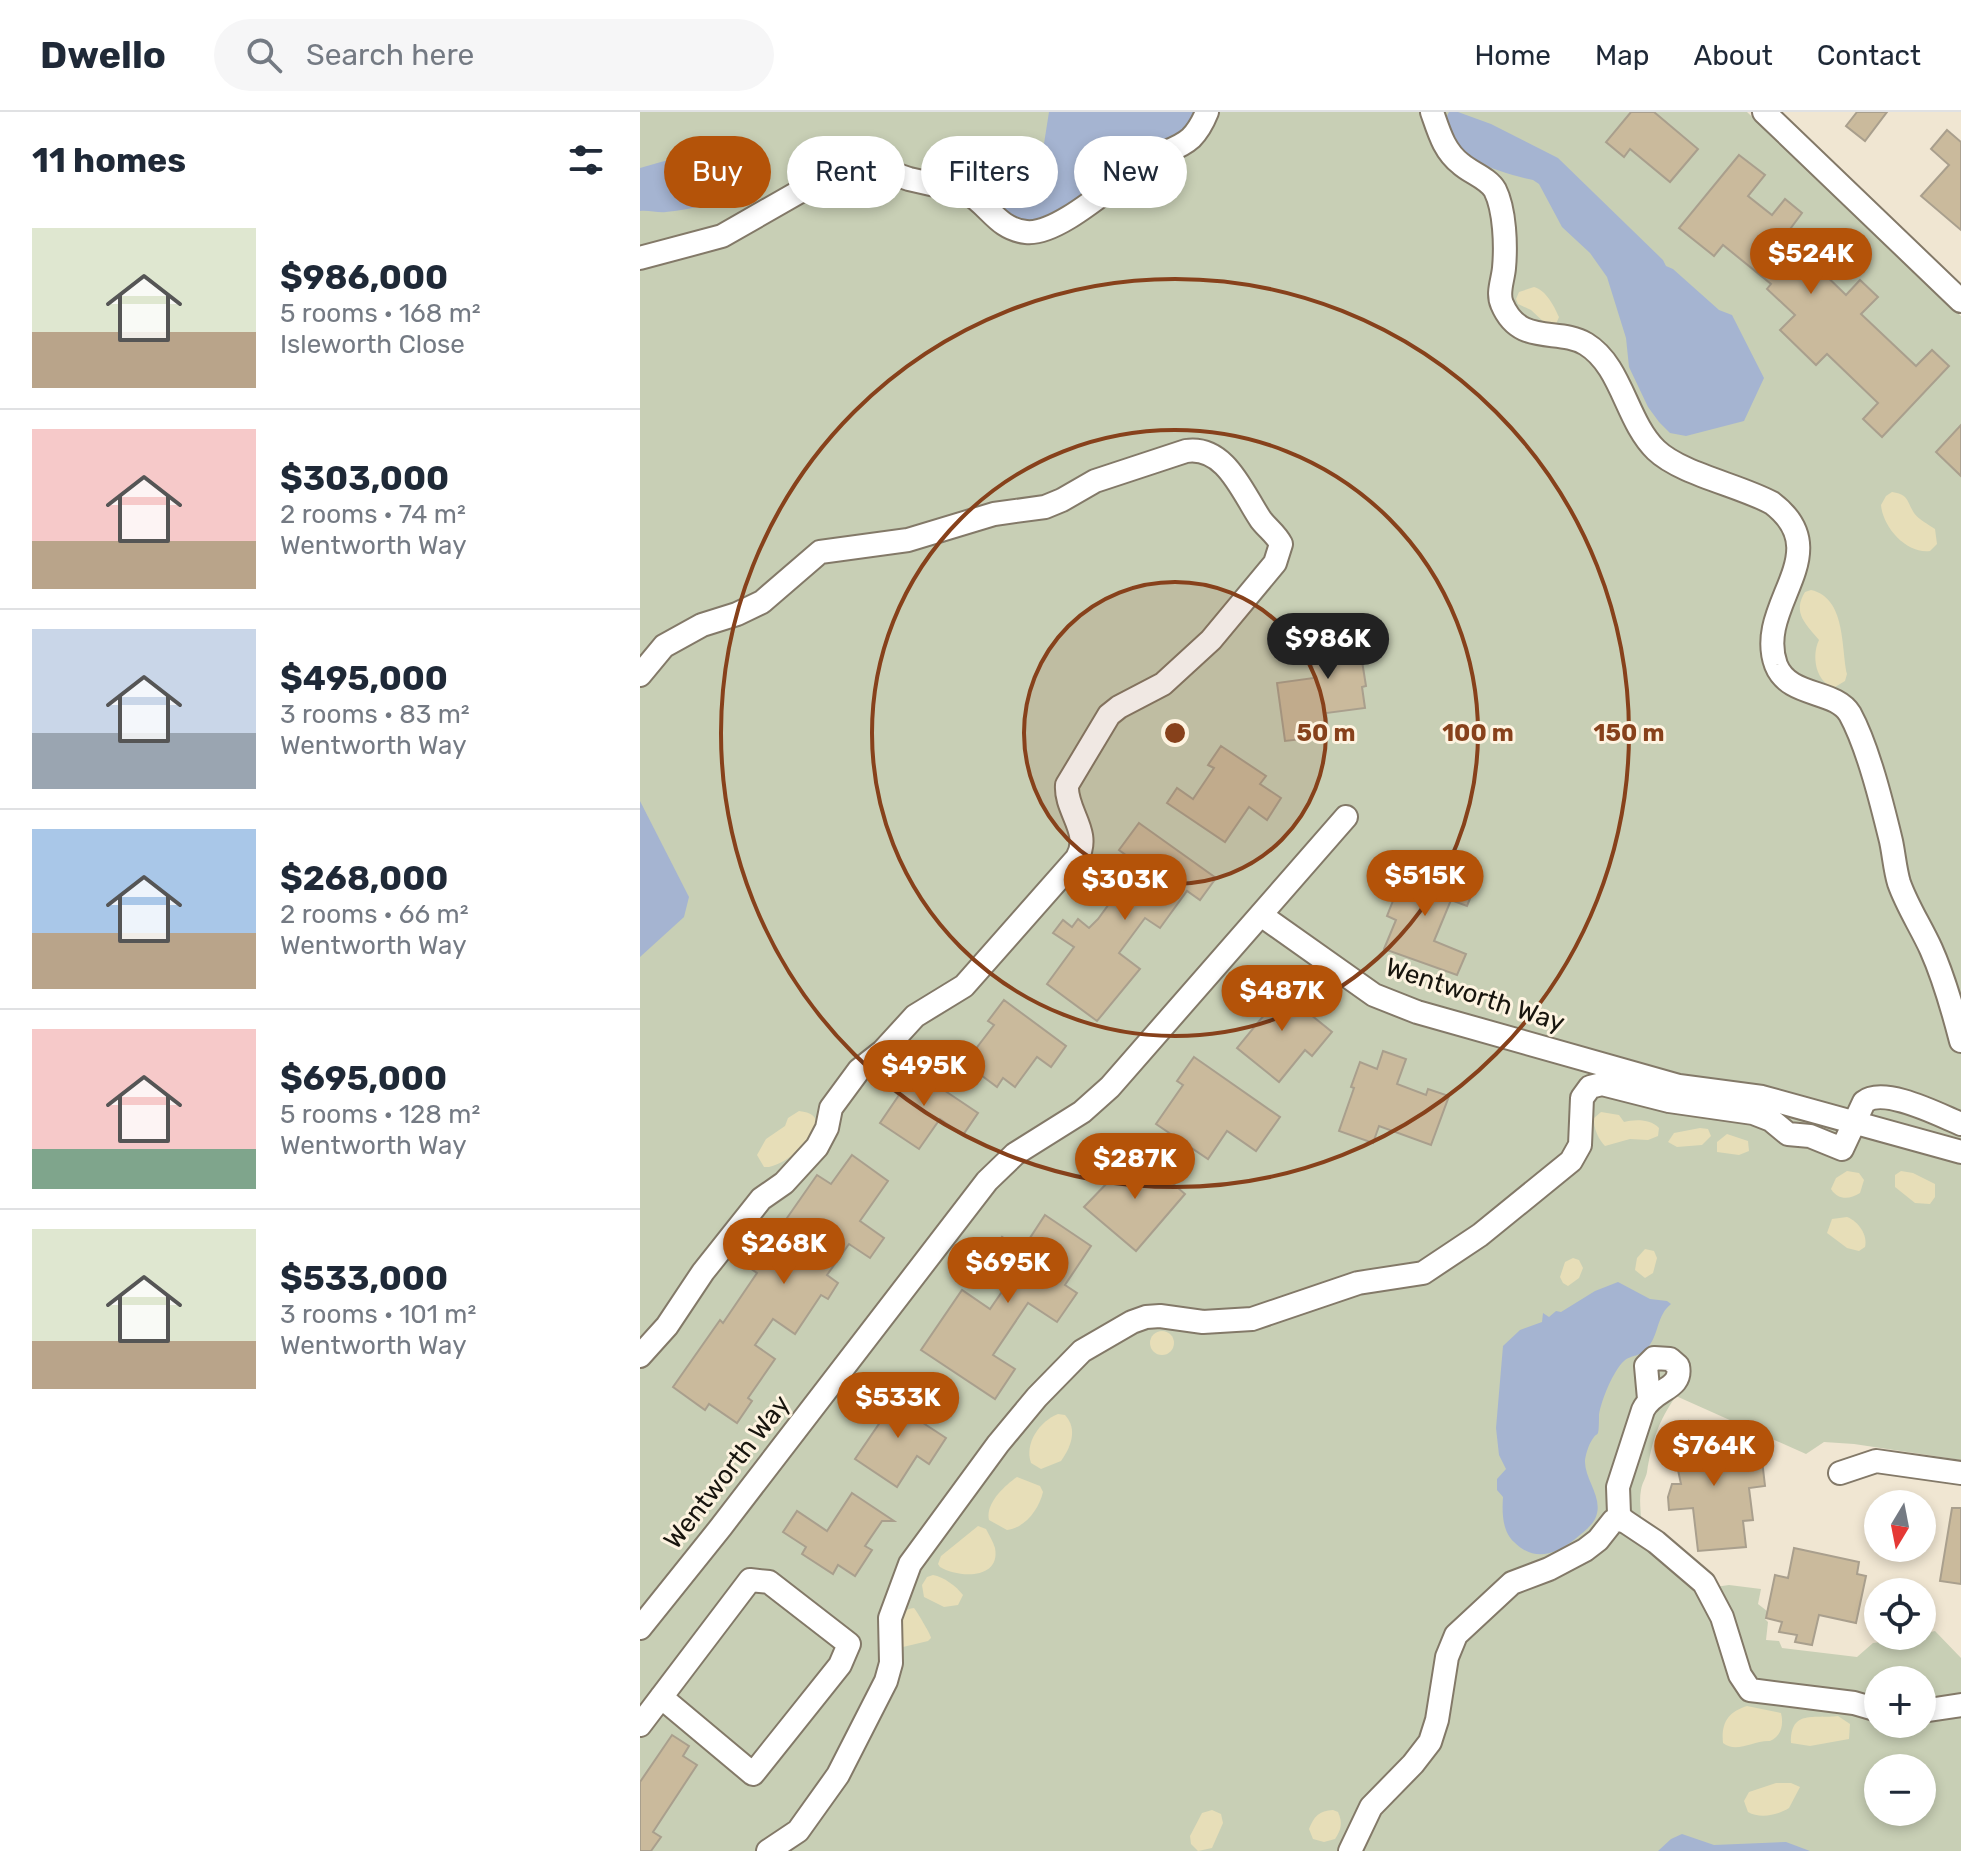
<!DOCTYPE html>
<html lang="en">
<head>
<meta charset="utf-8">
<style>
	body { margin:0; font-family:Rubik,sans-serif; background:#f6f6f7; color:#1f2937; height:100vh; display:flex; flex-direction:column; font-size:30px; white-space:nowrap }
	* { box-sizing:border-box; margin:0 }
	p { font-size:26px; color:#747a83 }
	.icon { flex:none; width:44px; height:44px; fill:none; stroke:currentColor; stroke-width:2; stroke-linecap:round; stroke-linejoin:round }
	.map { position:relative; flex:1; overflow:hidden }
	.drawer { display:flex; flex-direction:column; background:#fff; width:640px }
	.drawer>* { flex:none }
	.top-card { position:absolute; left:24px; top:24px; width:760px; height:72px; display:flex; gap:16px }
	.needle { width:52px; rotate:190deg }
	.buttons { position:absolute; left:1224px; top:1378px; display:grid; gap:16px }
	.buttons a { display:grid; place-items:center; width:72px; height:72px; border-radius:50%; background:#fff; box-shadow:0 4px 12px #0003; font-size:40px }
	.price { position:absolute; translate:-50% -68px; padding:0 18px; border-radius:28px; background:#b45309; color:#fff; font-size:26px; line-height:52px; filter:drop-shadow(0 2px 4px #0008) }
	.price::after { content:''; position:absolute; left:50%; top:48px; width:24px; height:18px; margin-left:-12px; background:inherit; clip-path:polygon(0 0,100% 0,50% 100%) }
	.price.current { background:#222; color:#fff }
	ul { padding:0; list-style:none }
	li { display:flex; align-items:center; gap:24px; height:200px; padding:0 32px }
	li+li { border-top:2px solid #e0e1e3 }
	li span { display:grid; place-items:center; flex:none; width:224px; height:160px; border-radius:0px; color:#555 }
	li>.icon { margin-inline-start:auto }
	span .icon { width:96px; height:96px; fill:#fffc; stroke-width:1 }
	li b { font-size:34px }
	h2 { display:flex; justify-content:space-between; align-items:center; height:96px; padding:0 32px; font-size:34px }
	.chip { padding:0 28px; border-radius:36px; background:#fff; box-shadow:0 4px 12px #0003; font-size:28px; line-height:72px }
	.chip.current { background:#b45309; color:#fff }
	header { display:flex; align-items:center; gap:48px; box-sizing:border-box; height:112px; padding:0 40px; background:#fff; border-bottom:2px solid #e0e1e3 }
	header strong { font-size:38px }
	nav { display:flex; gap:44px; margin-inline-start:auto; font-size:28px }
	.search { width:560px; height:72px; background:#f6f6f7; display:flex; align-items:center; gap:20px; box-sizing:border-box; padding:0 28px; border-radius:44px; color:#747a83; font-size:30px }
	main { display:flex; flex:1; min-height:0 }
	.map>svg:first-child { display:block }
	.green { fill:#c8cfb5; fill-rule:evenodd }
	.sand { fill:#e7deb8 }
	.water { fill:#a5b4d1 }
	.building { fill:#caba9c; stroke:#a99f8d; stroke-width:2 }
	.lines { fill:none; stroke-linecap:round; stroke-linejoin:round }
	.minor-casing { stroke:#837968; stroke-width:26 }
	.minor { stroke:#fff; stroke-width:22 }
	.ring { fill:none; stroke:#87411b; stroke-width:4 }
	.labels { text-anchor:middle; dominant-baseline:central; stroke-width:6; stroke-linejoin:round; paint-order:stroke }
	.street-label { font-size:26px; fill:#18150e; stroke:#fdf3e0 }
	.centre { fill:#87411b; stroke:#fdf3e0; stroke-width:4 }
	.ring-label { font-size:24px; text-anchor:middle; font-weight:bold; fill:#87411b; stroke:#fdf3e0; stroke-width:6; stroke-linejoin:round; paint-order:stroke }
</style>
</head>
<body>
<header>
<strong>Dwello</strong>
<div class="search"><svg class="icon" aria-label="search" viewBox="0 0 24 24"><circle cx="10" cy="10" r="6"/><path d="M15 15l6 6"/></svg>Search here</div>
<nav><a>Home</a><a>Map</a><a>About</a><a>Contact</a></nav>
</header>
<main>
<section class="drawer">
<h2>11 homes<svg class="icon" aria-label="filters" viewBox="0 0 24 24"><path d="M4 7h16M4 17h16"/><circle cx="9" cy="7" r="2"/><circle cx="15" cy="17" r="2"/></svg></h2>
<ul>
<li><span style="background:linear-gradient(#dfe7d0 65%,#b9a48a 0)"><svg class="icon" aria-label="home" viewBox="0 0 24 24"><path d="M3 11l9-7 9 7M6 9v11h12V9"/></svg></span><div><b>$986,000</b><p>5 rooms · 168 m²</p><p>Isleworth Close</p></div></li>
<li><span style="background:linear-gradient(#f6c9c9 70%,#b9a48a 0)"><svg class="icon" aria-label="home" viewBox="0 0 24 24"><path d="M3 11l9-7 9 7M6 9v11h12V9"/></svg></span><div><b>$303,000</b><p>2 rooms · 74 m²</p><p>Wentworth Way</p></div></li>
<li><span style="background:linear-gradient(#c9d6e8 65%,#9aa5b1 0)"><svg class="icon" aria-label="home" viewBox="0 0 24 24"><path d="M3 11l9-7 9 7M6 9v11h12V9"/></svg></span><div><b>$495,000</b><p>3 rooms · 83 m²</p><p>Wentworth Way</p></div></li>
<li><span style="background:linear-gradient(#a9c7e8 65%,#b9a48a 0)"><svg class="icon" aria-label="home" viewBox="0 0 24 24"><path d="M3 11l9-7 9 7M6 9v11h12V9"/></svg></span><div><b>$268,000</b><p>2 rooms · 66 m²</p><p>Wentworth Way</p></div></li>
<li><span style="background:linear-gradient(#f6c9c9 75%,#7fa58c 0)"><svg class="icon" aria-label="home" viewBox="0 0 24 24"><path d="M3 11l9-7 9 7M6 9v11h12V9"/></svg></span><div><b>$695,000</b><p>5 rooms · 128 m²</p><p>Wentworth Way</p></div></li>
<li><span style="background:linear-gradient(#dfe7d0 70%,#b9a48a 0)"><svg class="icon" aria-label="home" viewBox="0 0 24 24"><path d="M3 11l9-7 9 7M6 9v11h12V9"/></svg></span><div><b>$533,000</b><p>3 rooms · 101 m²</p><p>Wentworth Way</p></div></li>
</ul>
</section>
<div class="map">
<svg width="1321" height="1739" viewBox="0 0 1321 1739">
	<rect width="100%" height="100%" fill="#f0e6d2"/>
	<path class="green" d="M0,0H1107L1321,204V1348L1214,1332L1184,1330L1166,1342L1036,1284C1018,1310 1012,1329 1007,1360C1006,1366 1002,1371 1001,1378C999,1388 1001,1399 1001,1409L1075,1475L1089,1473L1121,1477L1118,1492L1127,1499L1125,1507L1128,1510L1126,1528L1139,1529L1142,1536L1217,1545L1233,1531L1282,1524V1522L1295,1519L1321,1546V1739H0ZM1238,1568H1282V1612H1238ZM1238,1656H1282V1700H1238Z"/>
	<g class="sand">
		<path d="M894,175C906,178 914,194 919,205L916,212L907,213L891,198L878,192L876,187L879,180Z"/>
		<path d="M1252,380C1268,382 1267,389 1274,401C1279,408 1288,412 1295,417L1297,432L1290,439C1267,442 1243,416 1241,393L1246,384Z"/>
		<path d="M1171,478C1206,486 1201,535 1207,562L1205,569L1195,575C1176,572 1171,544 1179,528C1166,512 1152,501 1165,480Z"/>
		<path d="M159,999C206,1004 145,1058 124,1055L117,1043L126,1027L145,1014L148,1006Z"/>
		<path d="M961,1000L979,1003L984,1010C995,1007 1011,1007 1019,1016L1018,1024L1008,1028L990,1027L965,1034C959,1028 953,1016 954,1006Z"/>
		<polygon points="1060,1016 1068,1017 1071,1024 1062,1033 1037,1035 1028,1030 1034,1021"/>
		<polygon points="1087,1022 1108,1029 1109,1039 1099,1043 1077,1040 1077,1030"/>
		<path d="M1207,1059L1219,1061L1224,1068L1220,1081C1209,1088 1198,1088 1191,1077L1196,1066Z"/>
		<polygon points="1261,1059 1273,1061 1295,1072 1295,1085 1290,1092 1275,1091 1255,1075 1255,1063"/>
		<path d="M1207,1105C1218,1109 1228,1123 1225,1135L1219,1139L1207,1136L1187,1121L1192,1107Z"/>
		<polygon points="1005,1137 1014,1139 1017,1146 1013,1161 1005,1166 995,1158 997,1146"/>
		<polygon points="933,1146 939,1148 943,1156 939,1166 928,1174 923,1171 920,1165 925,1150"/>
		<circle cx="522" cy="1231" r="12"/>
		<path d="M418,1302L425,1303C438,1317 431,1335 421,1349L401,1357L391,1351C384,1331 400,1309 418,1302Z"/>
		<path d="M377,1365L400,1374L403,1380C399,1397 385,1416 367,1418L349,1408C345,1392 364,1374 377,1365Z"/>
		<path d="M338,1414L346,1417C349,1423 353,1429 355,1436C361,1468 318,1466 300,1455L298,1452L301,1444Z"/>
		<path d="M293,1463C304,1465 316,1474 323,1483L318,1493L304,1495L284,1485L282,1473L287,1465Z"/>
		<path d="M274,1496C276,1498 291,1523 291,1526L288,1529L263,1535L258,1531C257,1518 257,1497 274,1496Z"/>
		<path d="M1107,1594L1141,1601C1144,1613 1141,1624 1130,1629C1113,1628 1097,1642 1083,1631C1081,1611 1088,1600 1107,1594Z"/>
		<path d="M1198,1604L1210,1612L1209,1627L1170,1634L1151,1631C1150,1597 1175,1607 1198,1604Z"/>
		<path d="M1136,1671H1151L1160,1675L1149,1696C1138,1703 1120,1707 1108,1700L1104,1689L1109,1680Z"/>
		<polygon points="572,1698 581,1702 583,1711 572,1736 558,1739 551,1732 550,1724 562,1701"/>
		<path d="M693,1698L698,1700C703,1711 701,1718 695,1727L684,1730L673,1727L669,1717C674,1704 679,1699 693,1698Z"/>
	</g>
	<g class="water">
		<polygon points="409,0 559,0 552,16 410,109 380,109 364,97 356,80 375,74 403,38"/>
		<path d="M809,0H818L851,12L918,46L1023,148L1026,154L1033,157L1079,198L1092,203L1124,266L1104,309L1046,324L1030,321L1019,310L1008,295L989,255L986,226L967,165L950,141L922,115L899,72L893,68C857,60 811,47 807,4Z"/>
		<path d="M56,40C78,41 116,47 101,77C84,91 48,98 26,100C18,101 9,98 0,99V56Z"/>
		<polygon points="0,689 49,785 44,805 0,845"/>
		<path d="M978,1170L1010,1187L1027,1189L1031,1192C1017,1203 1019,1221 1009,1234C1000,1246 992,1242 984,1249C973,1259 961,1289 959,1303C959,1308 959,1318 958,1321C957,1323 955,1323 954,1325C949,1331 946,1341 945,1348C944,1368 965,1386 955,1407C950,1416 941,1422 934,1428C914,1443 894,1450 874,1430C862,1419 862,1400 863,1385L857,1378V1367L866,1357L859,1343L856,1316L863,1234L880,1218L902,1210L903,1201L909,1205L916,1199L921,1200L955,1179Z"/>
		<polygon points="1042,1722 1074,1733 1146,1730 1170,1739 1018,1739 1031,1727"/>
	</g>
	<g class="building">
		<polygon points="991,0 1014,0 1058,37 1030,70 990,37 984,45 966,30"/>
		<polygon points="1217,0 1247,0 1225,29 1206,14"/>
		<polygon points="1307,18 1321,30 1321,118 1281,84 1309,53 1291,37"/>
		<polygon points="1099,43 1125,63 1108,84 1132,103 1145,87 1162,101 1145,124 1206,183 1220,168 1238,185 1221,202 1276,254 1292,238 1309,254 1242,325 1223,307 1238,291 1187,242 1176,253 1140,218 1155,203 1127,177 1131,172 1083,133 1074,144 1039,116"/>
		<polygon points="1321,313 1321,364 1296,340"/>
		<polygon points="724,503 731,547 722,549 726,574 722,575 725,596 686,601 689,624 645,629 637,571 674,566 670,541 689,539 684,508"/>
		<polygon points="581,634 626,664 620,672 641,686 627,708 609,695 585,730 527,691 537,676 553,687 574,656 568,653"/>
		<polygon points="499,711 576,766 560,788 547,779 520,816 505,806 479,841 500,857 457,909 407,872 434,835 413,821 423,808 432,815 438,807 449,816 458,807 498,752 479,738"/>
		<polygon points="768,751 834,777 827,794 811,788 794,829 826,842 817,863 744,837 756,808 747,804"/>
		<polygon points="628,868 692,920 672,944 665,938 639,970 597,936 625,902 610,890"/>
		<polygon points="364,888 426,934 411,955 397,945 375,975 363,966 357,975 325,951 354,913 348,909"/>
		<polygon points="743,939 766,947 757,972 786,983 788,977 809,984 791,1033 739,1014 733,1031 699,1019 714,976 711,975 720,950 737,957"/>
		<polygon points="554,945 640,1005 616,1039 587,1019 568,1047 516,1012 543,973 537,969"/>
		<polygon points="265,952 338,1001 323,1023 300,1007 279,1037 240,1011 259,983 249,976"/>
		<polygon points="497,1040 545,1082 496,1139 444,1095"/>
		<polygon points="212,1043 248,1069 220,1109 244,1126 230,1146 209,1132 187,1163 198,1171 188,1187 181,1183 155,1222 133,1207 115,1233 135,1247 108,1286 112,1289 97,1311 69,1292 65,1298 33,1275 80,1208 83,1211 117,1161 107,1154 135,1113 140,1116 177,1063 191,1072"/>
		<polygon points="405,1103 451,1134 425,1173 437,1181 417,1210 388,1191 353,1243 375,1257 355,1287 281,1238 322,1178 350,1197 372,1165 347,1148 362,1125 382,1138"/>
		<polygon points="248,1275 277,1295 271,1303 306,1326 289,1352 277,1344 257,1375 215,1347 245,1303 234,1296"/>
		<polygon points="1049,1309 1094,1326 1084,1352 1122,1348 1125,1374 1109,1376 1113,1408 1103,1409 1106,1435 1058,1439 1053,1396 1029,1398 1028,1385 1032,1372 1041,1372 1035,1344"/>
		<polygon points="212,1381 254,1409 242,1409 225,1434 232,1438 215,1464 198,1453 193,1462 162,1442 166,1435 143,1420 157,1399 187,1419"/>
		<polygon points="1312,1396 1321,1396 1321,1472 1300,1469"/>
		<polygon points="1154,1436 1219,1450 1217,1462 1226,1464 1216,1511 1179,1503 1172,1533 1155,1530 1157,1523 1139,1520 1142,1510 1126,1506 1135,1463 1148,1466"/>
		<polygon points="32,1623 49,1634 43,1644 57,1653 13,1720 21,1725 11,1739 0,1739 0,1670"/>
	</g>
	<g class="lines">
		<defs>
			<g id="minor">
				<path d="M792,0C799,20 804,39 821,52C831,61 848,66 855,78C865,98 866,134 864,156C863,168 857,181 862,192C880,235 918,215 946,232C982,254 986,309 1016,338C1041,362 1099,373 1132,391C1199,442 1114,493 1136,553C1149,586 1195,577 1210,602C1228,635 1242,692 1251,729C1254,743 1255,758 1259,771C1267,794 1281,815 1291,837C1304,866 1313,898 1321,929"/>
				<polyline points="1124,0 1321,189"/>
				<path d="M0,146L82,124L201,56L228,53L269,67L326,80C349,92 357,117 386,120C419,124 478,67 507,49C521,40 538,38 551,26C558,19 563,10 567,0"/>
				<path d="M0,563L24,534L62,513L97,502L122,490L180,440L268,428L354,402L405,395L422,388L455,369L546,339C586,333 603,382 621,408C628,417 636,422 641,432L635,451L571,528L523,572L479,595L469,603L427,673C425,699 452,720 437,746L324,874L275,904L243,939L219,958L191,996L187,1016L177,1035L144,1071L121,1087L63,1160L27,1214L0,1244"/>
				<polyline points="621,803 734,883 777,900 1039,974 1122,985 1321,1040"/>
				<path d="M1009,1287L1006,1254L1014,1246L1030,1247L1038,1254C1043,1278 1014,1276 1003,1298L978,1375L979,1402L983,1408L1016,1430L1064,1471L1082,1505L1100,1563L1110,1578L1214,1591L1238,1598"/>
				<polyline points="1200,1361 1236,1349 1321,1361"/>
				<polyline points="0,1516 81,1415 347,1069 375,1042 442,1000 470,975 706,705"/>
				<polyline points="1282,1599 1321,1593"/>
				<polyline points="0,1613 110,1468 129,1470 209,1532 200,1553 113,1662 21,1585"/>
				<path d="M128,1739L158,1719L198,1663L246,1569L251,1551L250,1506L270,1452L358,1332L397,1285L442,1239L492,1210L506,1205L520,1204L563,1210L612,1207L718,1171L783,1161L840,1123L931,1049L940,1033L942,986L950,975L962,972L1029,989L1113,1001L1131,1008L1148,1022L1170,1024L1202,1037L1224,990C1244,974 1299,1003 1321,1012"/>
				<polyline points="710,1739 731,1695 773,1652 790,1630 797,1608 807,1545 816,1523 872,1471 909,1457 945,1438 958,1428 973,1409 983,1408"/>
			</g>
		</defs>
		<use href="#minor" class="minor-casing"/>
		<use href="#minor" class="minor"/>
	</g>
	<circle cx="535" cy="621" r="151" fill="#87411b" fill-opacity=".12"/>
	<g class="ring">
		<circle cx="535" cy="621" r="151"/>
		<circle cx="535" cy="621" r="303"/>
		<circle cx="535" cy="621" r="454"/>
	</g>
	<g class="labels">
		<g class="street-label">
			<text transform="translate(835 883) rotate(18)">Wentworth Way</text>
			<text transform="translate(87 1360) rotate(-52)">Wentworth Way</text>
		</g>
	</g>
	<circle cx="535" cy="621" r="12" class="centre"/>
	<g class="ring-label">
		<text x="686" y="629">50 m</text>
		<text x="838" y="629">100 m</text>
		<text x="989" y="629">150 m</text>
	</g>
</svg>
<div class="buttons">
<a><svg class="needle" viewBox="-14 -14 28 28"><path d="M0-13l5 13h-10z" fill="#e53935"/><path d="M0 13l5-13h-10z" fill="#747a83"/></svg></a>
<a><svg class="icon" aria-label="locate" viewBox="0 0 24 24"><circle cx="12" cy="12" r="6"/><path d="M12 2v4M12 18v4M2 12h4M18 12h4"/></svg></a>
<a>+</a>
<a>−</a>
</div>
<b class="price" style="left:1171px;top:184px">$524K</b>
<b class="price current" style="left:688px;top:569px">$986K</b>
<b class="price" style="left:785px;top:806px">$515K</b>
<b class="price" style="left:485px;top:810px">$303K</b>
<b class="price" style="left:642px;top:921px">$487K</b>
<b class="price" style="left:284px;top:996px">$495K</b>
<b class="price" style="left:495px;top:1089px">$287K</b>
<b class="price" style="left:144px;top:1174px">$268K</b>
<b class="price" style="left:368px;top:1193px">$695K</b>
<b class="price" style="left:258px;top:1328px">$533K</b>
<b class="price" style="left:1074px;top:1376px">$764K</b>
<div class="top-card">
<a class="chip current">Buy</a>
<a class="chip">Rent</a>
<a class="chip">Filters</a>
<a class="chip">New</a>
</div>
</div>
</main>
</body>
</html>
